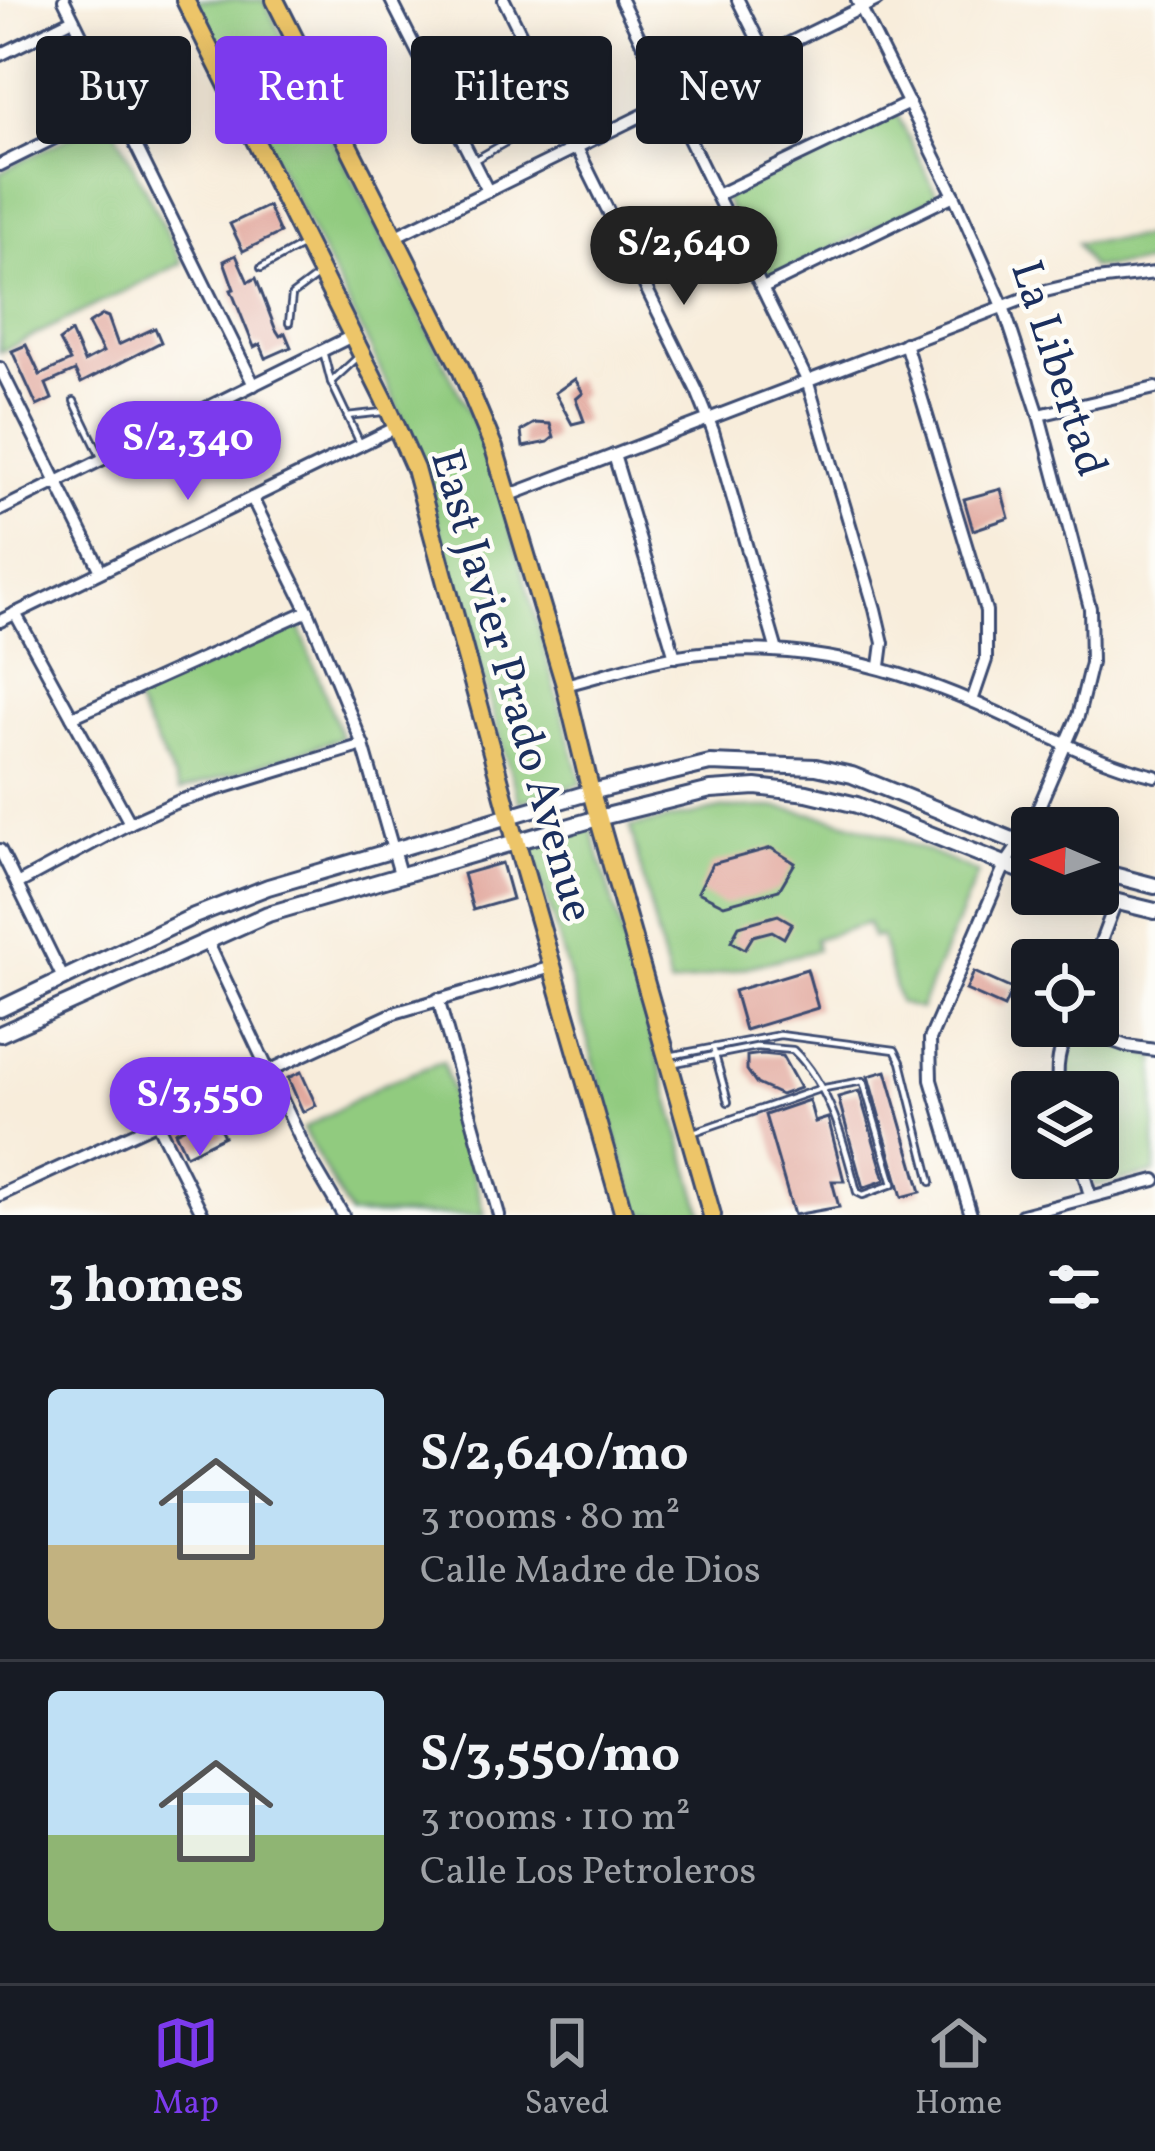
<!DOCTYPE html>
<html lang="en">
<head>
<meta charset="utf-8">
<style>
	body { margin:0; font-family:Vollkorn,serif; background:#20242c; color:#f1f3f6; height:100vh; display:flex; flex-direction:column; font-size:45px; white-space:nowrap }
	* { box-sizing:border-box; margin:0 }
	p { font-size:39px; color:#9ea1a6 }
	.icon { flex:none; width:66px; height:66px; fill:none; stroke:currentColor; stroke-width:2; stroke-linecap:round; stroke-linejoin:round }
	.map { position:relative; height:1215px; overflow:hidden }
	.sheet { display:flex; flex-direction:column; background:#171b24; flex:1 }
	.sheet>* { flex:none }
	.top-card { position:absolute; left:36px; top:36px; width:1083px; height:108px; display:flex; gap:24px }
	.needle { width:78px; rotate:272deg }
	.tools { position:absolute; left:1011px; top:807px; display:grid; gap:24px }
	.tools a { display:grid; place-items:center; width:108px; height:108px; border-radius:12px; background:#171b24; box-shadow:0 6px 30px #0003; font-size:60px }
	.price { position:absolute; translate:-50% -102px; padding:0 27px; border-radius:42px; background:#7c3aed; color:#fff; font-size:39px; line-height:78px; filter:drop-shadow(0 3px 6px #0008) }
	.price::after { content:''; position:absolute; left:50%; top:72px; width:36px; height:27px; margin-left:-18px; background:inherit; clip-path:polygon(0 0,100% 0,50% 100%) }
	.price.on { background:#222; color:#fff }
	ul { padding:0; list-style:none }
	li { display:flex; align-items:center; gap:36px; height:300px; padding:0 48px }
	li+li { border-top:3px solid #363941 }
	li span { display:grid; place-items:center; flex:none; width:336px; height:240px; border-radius:12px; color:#555 }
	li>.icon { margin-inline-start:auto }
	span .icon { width:144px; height:144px; fill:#fffc; stroke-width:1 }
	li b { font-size:51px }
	h2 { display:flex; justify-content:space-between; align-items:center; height:144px; padding:0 48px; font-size:51px }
	.tag { padding:0 42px; border-radius:12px; background:#171b24; box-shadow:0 6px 30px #0003; font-size:42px; line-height:108px }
	.tag.on { background:#7c3aed; color:#fff }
	.tab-bar { display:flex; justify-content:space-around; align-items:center; height:168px; border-top:3px solid #363941; background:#171b24; font-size:33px; color:#9ea1a6 }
	.tab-bar a { display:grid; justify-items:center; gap:6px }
	.tab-bar .on { color:#7c3aed }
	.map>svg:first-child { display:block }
	.green { fill:#91cb7f; stroke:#567d6e; stroke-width:3 }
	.building { fill:#e2a99f }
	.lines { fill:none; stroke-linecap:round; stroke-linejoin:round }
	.service-casing { stroke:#3c4c71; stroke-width:10 }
	.minor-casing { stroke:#3c4c71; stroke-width:16 }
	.tertiary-casing { stroke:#3c4c71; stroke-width:20 }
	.primary-casing { stroke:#3c4c71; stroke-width:22 }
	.service { stroke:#fff; stroke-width:4.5 }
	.minor { stroke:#fff; stroke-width:10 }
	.tertiary { stroke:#fff; stroke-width:14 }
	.primary { stroke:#edc569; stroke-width:16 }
	.labels { text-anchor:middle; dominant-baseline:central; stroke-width:9; stroke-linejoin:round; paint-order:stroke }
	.street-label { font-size:45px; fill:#1b2f5e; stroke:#fdfcf7 }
</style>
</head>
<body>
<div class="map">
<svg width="1155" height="1215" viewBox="0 0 1155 1215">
	<rect width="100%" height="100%" fill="#fdfcf7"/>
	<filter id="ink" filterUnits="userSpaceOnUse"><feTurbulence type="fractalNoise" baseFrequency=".00833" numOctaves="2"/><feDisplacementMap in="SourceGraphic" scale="24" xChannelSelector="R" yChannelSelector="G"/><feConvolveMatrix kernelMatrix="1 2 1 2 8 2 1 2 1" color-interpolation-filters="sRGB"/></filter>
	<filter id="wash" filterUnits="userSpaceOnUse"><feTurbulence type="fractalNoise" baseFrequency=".004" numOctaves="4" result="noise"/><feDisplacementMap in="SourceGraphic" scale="48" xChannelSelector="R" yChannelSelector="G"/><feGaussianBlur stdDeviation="2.7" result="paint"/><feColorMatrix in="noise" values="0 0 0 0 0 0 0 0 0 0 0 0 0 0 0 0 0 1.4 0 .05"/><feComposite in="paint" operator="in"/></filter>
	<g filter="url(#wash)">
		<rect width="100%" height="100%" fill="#f8eddb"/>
		<g class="green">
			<polygon points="194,0 264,0 476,427 499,487 582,784 519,802 416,449 369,345"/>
			<polygon points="897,114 938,196 766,281 724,198"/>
			<polygon points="109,117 182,263 0,352 0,172"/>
			<polygon points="1155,236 1155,262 1091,268 1077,243"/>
			<polygon points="298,623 342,738 180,791 134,699"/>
			<path d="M773,807C847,816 910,843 978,873L920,1009L899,1003L881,936L872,938L868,923L815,939L817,950L670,986L630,827L725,808Z"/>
			<polygon points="591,827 703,1215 638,1215 531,844"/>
			<polygon points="1076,1037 1155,1057 1155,1173 1094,1186 1085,1158 1098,1158 1098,1092 1065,1092 1061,1079"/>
			<polygon points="443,1061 485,1215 350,1215 303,1129 381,1085"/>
		</g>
		<g id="blocks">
			<g class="building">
				<polygon points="268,206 280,233 243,251 230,224"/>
				<polygon points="236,255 248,282 256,278 275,328 280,336 285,333 291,347 266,358 260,344 254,347 231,290 234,289 224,261"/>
				<polygon points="103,315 108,317 118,345 155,328 161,342 81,383 75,371 46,384 52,399 37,406 12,351 26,345 40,375 70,361 59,341 71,332 84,362 103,352 88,324"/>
				<polygon points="575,379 583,393 576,399 584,421 572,424 555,393"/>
				<polygon points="535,423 550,424 554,437 548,442 523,447 521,431"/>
				<polygon points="1001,489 1009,518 973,530 964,499"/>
				<polygon points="771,848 795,863 779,890 724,905 698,892 712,864"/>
				<polygon points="502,863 512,899 473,910 463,874"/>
				<polygon points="778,915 792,923 784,938 772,931 753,936 745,949 731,941 739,926"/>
				<polygon points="807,969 818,1008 745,1030 734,991"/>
				<polygon points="974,972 1012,989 1004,1007 966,990"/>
				<polygon points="762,1054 782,1056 800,1088 781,1095 757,1084 747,1070 747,1056"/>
				<polygon points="886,1071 921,1192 902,1197 868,1076"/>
				<polygon points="301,1072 316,1105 303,1112 288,1078"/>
				<polygon points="859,1091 885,1180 863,1188 838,1097"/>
				<polygon points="809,1100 815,1122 828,1118 844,1181 832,1181 839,1207 794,1215 765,1115"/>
				<polygon points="213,1114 224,1136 186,1155 175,1132"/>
			</g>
		</g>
	</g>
	<g filter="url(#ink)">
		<use href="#blocks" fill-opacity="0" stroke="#3c4c71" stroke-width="3"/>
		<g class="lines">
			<defs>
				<g id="service">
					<polyline points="325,87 358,71"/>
					<polyline points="473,161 541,122"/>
					<polyline points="261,268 303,245"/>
					<polyline points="289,323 292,295 316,277"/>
					<polyline points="323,351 331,382 361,445"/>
					<polyline points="331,382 357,358"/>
					<polyline points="74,401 102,459"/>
					<polyline points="347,416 383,412"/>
					<polyline points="714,1051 728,1102"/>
					<polyline points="669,1056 780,1035 895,1050 901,1062 931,1182"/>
					<path d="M675,1063L756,1047L793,1050C830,1085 845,1145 857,1192L863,1195L893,1184L863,1081L819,1089L694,1132"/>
				</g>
				<g id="minor">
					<polyline points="64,0 254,385"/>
					<polyline points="391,0 488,191"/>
					<polyline points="504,0 697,391 713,431 777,651"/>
					<polyline points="621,0 807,380 875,609 883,643 880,666"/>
					<polyline points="738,0 765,54"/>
					<polyline points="857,0 954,195 1003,306 1039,415 1090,608 1091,663 1078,716 1029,830 1005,865 930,1039 931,1080 971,1215"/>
					<polyline points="0,55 73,19"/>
					<polyline points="0,165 117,107"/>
					<polyline points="719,194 909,103"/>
					<polyline points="394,237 877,0"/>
					<polyline points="765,287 954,195"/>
					<polyline points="905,343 986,611 986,660 972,701"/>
					<polyline points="0,368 101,571"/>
					<polyline points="1039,415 1155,388"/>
					<polyline points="614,455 675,657"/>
					<polyline points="510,495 1041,292 1088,281 1155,273"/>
					<polyline points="252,498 308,611 363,745 400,874"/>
					<polyline points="0,510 352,336"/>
					<polyline points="15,613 130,823"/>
					<polyline points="0,621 397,427"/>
					<path d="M565,685C601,676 636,664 672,657C778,638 879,661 976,703C1035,729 1093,761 1155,776"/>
					<polyline points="72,717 308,611"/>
					<polyline points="0,850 64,980"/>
					<polyline points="17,884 130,823 179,801 363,745"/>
					<polyline points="207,941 310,1159 343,1215"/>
					<polyline points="1094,960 1115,904"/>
					<polyline points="438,999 499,1215"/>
					<polyline points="1070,1026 1127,1046 1155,1050"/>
					<path d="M1060,1092C1054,1067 1060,1049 1069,1026"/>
					<polyline points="157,1123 203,1215"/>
					<polyline points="1079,1158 1090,1195"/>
					<polyline points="0,1195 394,1013 552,967"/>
					<polyline points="1022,1215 1155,1180"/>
				</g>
				<g id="tertiary">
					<polyline points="1098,871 1155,886"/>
					<polyline points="1085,894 1155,911"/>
					<polyline points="0,1009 194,916 268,887 591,792 710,763 816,767 852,775 1032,848"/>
					<polyline points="0,1034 268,914 598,818 711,790 756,787 807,793 857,805 1032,875"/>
				</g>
				<g id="primary">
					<polyline points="185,0 384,399 415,469 516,841 624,1215"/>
					<polyline points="275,0 460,367 494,448 565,685 591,792 712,1215"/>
				</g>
			</defs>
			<use href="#service" class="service-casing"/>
			<use href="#minor" class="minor-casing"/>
			<use href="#tertiary" class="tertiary-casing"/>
			<use href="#primary" class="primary-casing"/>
			<use href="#service" class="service"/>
			<use href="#minor" class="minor"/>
			<use href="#tertiary" class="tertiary"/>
			<use href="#primary" class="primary"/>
		</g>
	</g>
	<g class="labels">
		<g class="street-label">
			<text transform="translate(1057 369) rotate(72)">La Libertad</text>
			<text transform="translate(510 686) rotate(74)">East Javier Prado Avenue</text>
		</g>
	</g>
</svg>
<div class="tools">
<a><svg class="needle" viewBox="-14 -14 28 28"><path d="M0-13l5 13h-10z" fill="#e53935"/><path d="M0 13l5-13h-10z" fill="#9ea1a6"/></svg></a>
<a><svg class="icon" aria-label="locate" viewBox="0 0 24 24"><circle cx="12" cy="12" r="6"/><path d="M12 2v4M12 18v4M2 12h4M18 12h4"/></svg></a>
<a><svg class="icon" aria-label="layers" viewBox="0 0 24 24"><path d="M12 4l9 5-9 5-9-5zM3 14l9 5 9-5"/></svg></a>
</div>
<b class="price on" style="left:684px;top:308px">S/2,640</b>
<b class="price" style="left:188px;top:503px">S/2,340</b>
<b class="price" style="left:200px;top:1159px">S/3,550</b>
<div class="top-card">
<a class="tag">Buy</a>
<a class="tag on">Rent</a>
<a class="tag">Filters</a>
<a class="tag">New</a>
</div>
</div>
<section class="sheet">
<h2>3 homes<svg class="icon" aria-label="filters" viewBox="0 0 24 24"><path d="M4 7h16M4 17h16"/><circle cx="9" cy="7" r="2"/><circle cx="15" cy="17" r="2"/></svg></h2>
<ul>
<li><span style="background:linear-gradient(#bfe0f5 65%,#c2b280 0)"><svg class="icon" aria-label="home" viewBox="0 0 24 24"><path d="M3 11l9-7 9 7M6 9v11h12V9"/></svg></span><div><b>S/2,640/mo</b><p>3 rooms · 80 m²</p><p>Calle Madre de Dios</p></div></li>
<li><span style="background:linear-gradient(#bfe0f5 60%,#8fb573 0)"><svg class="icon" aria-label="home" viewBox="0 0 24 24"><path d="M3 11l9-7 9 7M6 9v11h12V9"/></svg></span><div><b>S/3,550/mo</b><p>3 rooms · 110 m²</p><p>Calle Los Petroleros</p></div></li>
</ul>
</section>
<nav class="tab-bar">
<a class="on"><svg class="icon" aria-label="map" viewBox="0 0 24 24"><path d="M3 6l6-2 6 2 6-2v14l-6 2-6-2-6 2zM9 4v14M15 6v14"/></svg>Map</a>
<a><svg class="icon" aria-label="saved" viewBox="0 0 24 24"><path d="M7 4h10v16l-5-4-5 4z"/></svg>Saved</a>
<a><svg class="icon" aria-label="home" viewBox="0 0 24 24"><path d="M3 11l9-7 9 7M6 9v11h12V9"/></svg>Home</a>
</nav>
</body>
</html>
